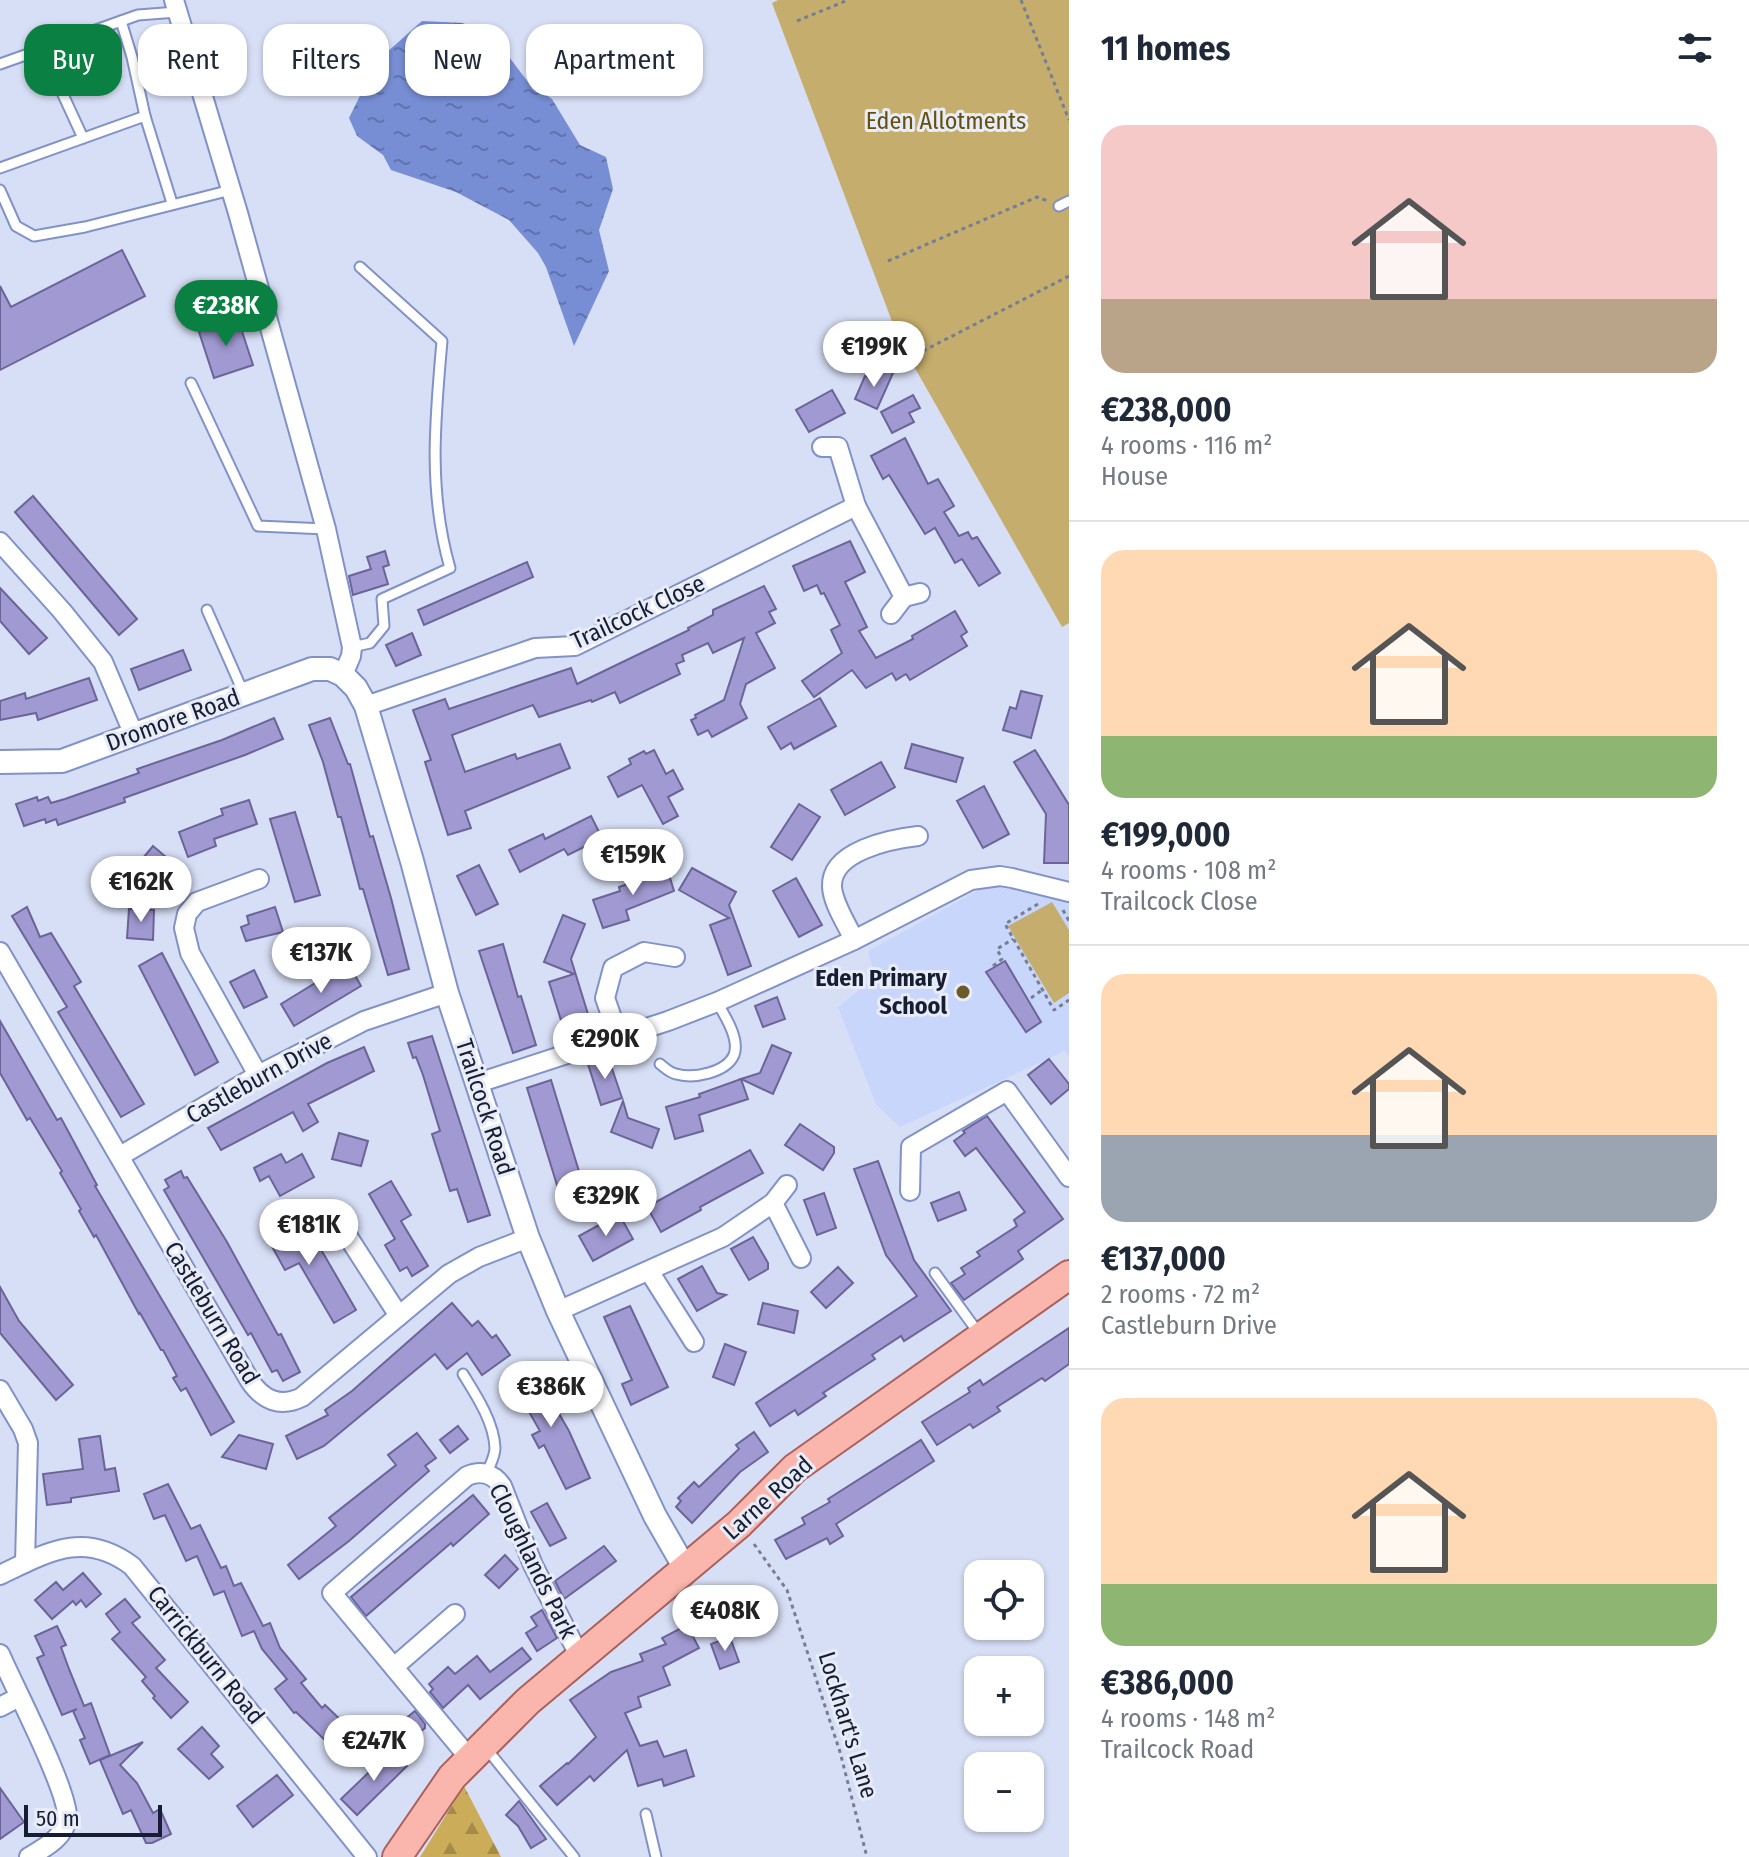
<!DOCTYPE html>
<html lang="en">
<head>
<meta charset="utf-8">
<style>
	body { margin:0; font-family:"Fira Sans Condensed",sans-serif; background:#f2f2f3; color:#1f2937; height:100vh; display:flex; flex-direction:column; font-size:30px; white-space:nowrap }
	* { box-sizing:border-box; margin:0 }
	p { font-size:26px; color:#747a83 }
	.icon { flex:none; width:44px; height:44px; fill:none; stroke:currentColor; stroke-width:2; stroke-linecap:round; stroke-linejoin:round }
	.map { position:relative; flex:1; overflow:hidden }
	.sheet { display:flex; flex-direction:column; background:#fff; width:680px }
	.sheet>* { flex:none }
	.hud { position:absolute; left:24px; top:24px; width:760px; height:72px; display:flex; gap:16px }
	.tools { position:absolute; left:964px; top:1560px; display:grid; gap:16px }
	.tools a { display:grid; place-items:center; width:80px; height:80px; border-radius:16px; background:#fff; box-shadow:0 2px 6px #0004; font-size:40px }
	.scale { position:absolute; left:24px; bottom:20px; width:138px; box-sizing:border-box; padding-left:8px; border:4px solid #171e32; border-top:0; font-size:22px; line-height:28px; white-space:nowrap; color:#171e32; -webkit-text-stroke:6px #e8ecf8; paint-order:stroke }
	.price { position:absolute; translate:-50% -68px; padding:0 18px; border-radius:28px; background:#fff; color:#222; font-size:26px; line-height:52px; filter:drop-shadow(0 2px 4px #0008) }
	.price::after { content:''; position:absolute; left:50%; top:48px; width:24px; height:18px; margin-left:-12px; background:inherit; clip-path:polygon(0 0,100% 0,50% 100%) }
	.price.active { background:#0b8043; color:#fff }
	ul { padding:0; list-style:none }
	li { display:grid; align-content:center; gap:16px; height:424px; padding:0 32px }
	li+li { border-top:2px solid #e0e1e3 }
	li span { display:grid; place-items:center; height:248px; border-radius:24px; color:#555 }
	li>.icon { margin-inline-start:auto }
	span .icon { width:144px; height:144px; fill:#fffc; stroke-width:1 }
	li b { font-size:34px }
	h2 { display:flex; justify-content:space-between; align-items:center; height:96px; padding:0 32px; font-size:34px }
	.tag { padding:0 28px; border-radius:24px; background:#fff; box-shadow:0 2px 6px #0004; font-size:28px; line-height:72px }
	.tag.active { background:#0b8043; color:#fff }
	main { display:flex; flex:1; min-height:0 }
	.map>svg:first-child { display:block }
	.built { fill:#c8d6fc }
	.forest { fill:url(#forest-firs) }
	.green { fill:#c5ad6d }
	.water { fill:url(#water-ripples) }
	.building { fill:#a19ad2; stroke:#6b6498; stroke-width:2 }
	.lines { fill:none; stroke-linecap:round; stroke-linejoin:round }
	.service-casing { stroke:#8192c7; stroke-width:13 }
	.minor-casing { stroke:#8192c7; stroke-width:22 }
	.tertiary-casing { stroke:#8192c7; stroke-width:26 }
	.primary-casing { stroke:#a9615d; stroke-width:32 }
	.path { stroke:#767e93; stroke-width:3; stroke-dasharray:4 4; stroke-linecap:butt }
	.service { stroke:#fff; stroke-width:9 }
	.minor { stroke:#fff; stroke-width:18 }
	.tertiary { stroke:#fff; stroke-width:22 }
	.primary { stroke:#fab6ac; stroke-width:28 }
	.poi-dot { fill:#6c5a28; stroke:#e8ecf8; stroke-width:3 }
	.labels { text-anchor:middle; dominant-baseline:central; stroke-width:6; stroke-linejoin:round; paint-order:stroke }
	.park-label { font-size:24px; fill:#65500d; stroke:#e8ecf8 }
	.street-label { font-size:24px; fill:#171e32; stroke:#e8ecf8 }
	.poi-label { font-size:24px; font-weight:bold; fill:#171e32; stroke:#e8ecf8; text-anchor:end }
</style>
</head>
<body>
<main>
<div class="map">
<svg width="1069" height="1857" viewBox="0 0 1069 1857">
	<defs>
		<pattern id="forest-firs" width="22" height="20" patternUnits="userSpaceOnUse" patternTransform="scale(2)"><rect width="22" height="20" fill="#cbac58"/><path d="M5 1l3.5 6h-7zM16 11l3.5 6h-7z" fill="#a48b49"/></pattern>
		<pattern id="water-ripples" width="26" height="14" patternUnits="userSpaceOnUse" patternTransform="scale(2)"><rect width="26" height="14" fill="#778ed5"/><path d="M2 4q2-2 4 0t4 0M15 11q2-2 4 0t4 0" fill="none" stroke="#6173ad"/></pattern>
	</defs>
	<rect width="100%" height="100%" fill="#d7dff6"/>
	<polygon class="built" points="1002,885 1069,902 1069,1056 1065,1051 900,1127 876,1104 838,1007 875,977 868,951 979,890"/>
	<polygon class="forest" points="464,1786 501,1857 420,1857"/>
	<g class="green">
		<polygon points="778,0 1069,0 1069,623 1062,627 899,340 772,3"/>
		<polygon points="1052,902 1069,930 1069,993 1054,1003 1008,926"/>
	</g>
	<polygon class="water" points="422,21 463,23 500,45 528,82 552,99 580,145 606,157 613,189 599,230 609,271 574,346 546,267 538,253 509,220 456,192 391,170 383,155 357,136 349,118 377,61"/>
	<g class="building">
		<polygon points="122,250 145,296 0,370 0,286 11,307"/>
		<polygon points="238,319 253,365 214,378 199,332"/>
		<polygon points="880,368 893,373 877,409 855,399 865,376 874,380"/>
		<polygon points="832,390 845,413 809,432 796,410"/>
		<polygon points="913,395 920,408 909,413 914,422 892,433 881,412"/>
		<polygon points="905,438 928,484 938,479 954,506 944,512 959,536 968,532 972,539 977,537 1000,573 979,586 962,559 955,563 935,528 925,534 889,475 883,479 871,456"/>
		<polygon points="33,496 137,619 119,635 15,512"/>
		<polygon points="850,541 865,572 845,582 867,627 859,631 876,658 913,639 912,636 955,611 967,632 961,636 967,646 910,680 906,674 896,680 892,673 866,688 852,670 814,697 802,681 842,653 831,630 840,625 824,593 821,594 817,585 804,591 793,566"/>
		<polygon points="385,551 389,565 383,567 388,584 353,595 349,576 371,569 367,557"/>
		<polygon points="527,562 533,577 424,625 418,610"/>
		<polygon points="764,586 776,609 769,612 775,623 756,633 775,668 746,684 740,704 747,718 712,737 708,730 698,735 691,720 696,718 695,715 724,700 744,638 713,653 708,643 682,655 684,661 676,664 680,674 620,703 615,692 592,702 591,700 539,717 533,705 452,735 465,772 515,754 517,759 560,744 570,768 465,811 471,828 448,835 425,762 431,760 413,710 445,699 449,709 571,668 577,684 689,630 688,628 713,615 713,610"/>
		<polygon points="0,588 47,638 29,654 0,621"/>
		<polygon points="412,633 421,655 396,666 386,645"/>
		<polygon points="183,650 191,670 139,690 131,669"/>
		<polygon points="89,678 97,700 38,720 36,713 0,720 0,701 25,693 26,699"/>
		<polygon points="1021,691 1042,696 1031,738 1003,730 1010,707 1016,709"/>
		<polygon points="820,698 836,726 794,749 791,743 781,749 768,727"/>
		<polygon points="274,718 283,739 245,755 124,798 125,802 58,825 56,819 46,823 45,819 24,826 16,804 37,797 38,801 48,797 51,803 65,799 139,773 137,769 222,740"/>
		<polygon points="330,718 348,764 350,764 370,837 373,836 391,898 409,969 388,975 363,889 360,889 341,817 338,817 323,762 309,725"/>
		<polygon points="912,744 963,758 956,782 905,768"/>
		<polygon points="654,750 666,774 673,770 683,789 668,797 678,816 663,824 642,785 618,797 608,777 631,764 629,759 644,751 646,754"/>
		<polygon points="1035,750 1069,805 1069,863 1044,863 1046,814 1014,762"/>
		<polygon points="881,762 895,787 845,815 831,790"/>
		<polygon points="984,786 1009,834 983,848 957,801"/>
		<polygon points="249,800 257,824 214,839 216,846 188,857 179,832 223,815 221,809"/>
		<polygon points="799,804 820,817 792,860 771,847"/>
		<polygon points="295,812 320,895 295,902 270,819"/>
		<polygon points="591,816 602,838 568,855 564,849 520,872 509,850 543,834 545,839"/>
		<polygon points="153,846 173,863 154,886 134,869"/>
		<polygon points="479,865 498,904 476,915 457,876"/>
		<polygon points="667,868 674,891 626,910 629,920 603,928 593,900 620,891 619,887 643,879 642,875"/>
		<polygon points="692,868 736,892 729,905 751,966 728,975 710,925 729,918 679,890"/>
		<polygon points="796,878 822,925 799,937 773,891"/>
		<polygon points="27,907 40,937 51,933 81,982 74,986 144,1104 121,1117 58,1012 67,1007 12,916"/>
		<polygon points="275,907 283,932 246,941 241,927 249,924 247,916"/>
		<polygon points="129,909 154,910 153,940 127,938"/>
		<polygon points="563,915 585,924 571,959 591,1024 565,1033 549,982 574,974 544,962"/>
		<polygon points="503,944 518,997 521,996 536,1045 513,1053 479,951"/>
		<polygon points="162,953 218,1062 195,1075 139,966"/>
		<polygon points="1005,961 1041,1022 1026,1032 986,972"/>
		<polygon points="348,963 361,986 294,1026 281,1004"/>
		<polygon points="254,970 267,997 244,1008 230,982"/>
		<polygon points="777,997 785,1019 763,1027 755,1006"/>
		<polygon points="0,1021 57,1120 61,1118 68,1131 97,1185 95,1186 234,1422 211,1435 186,1388 181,1391 173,1378 177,1376 163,1350 161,1350 140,1313 139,1314 96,1235 94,1237 79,1211 81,1209 60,1173 62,1171 30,1118 27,1120 0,1073"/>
		<polygon points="432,1036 490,1215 468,1222 457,1189 450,1191 432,1134 440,1131 423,1075 416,1057 413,1058 408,1043"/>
		<polygon points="772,1045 791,1053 773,1094 741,1079 760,1073"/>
		<polygon points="364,1047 374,1071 308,1104 318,1122 303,1131 293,1112 221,1150 208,1128 327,1063"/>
		<polygon points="608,1057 622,1098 601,1105 588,1064"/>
		<polygon points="1049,1059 1069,1084 1069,1089 1051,1104 1028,1075"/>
		<polygon points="741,1079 748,1099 699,1115 703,1131 675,1139 666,1107 700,1097 699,1094"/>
		<polygon points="551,1080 589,1204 565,1211 527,1088"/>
		<polygon points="623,1101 628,1118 659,1129 652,1148 611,1132"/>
		<polygon points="987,1116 1063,1219 1018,1251 1023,1259 964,1300 951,1283 965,1274 961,1268 980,1256 977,1252 1017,1226 1014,1220 1025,1212 976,1148 965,1156 954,1141 965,1133 963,1131"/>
		<polygon points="800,1124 834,1147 834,1153 823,1170 785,1145"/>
		<polygon points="339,1133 368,1141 361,1166 332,1159"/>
		<polygon points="750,1150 763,1173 700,1207 701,1210 661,1232 647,1207"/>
		<polygon points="281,1154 286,1163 302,1154 314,1177 280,1196 269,1176 260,1181 254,1168"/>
		<polygon points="878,1161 914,1260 951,1311 904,1341 901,1336 872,1355 875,1359 823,1393 826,1396 798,1415 795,1410 770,1426 756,1403 917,1296 886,1255 854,1169"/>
		<polygon points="181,1171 184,1178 187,1177 227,1242 278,1335 281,1334 300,1372 283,1381 277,1370 272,1372 251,1333 248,1335 164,1190 169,1187 165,1180"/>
		<polygon points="391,1181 411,1215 401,1221 428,1266 412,1276 407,1267 400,1271 385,1245 395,1239 369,1194"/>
		<polygon points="959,1192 966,1210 938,1221 931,1203"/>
		<polygon points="824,1193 836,1228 817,1235 804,1200"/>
		<polygon points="284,1214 307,1253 319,1246 356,1310 334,1323 299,1263 285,1270 261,1227"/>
		<polygon points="619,1214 633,1239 593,1261 579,1236"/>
		<polygon points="753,1237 768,1263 768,1269 749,1280 731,1249"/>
		<polygon points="702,1266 717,1293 726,1295 697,1311 678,1279"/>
		<polygon points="838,1267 853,1283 826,1308 811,1292"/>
		<polygon points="0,1287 19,1321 73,1385 56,1400 0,1333"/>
		<polygon points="452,1303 472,1326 478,1321 492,1338 496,1335 510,1355 482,1375 467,1353 447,1369 435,1354 324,1446 297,1459 286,1436 328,1415 325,1410 352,1391"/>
		<polygon points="763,1303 798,1311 794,1333 758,1324"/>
		<polygon points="630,1306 668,1387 631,1405 622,1384 632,1380 604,1317"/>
		<polygon points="1069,1328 1069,1364 1045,1381 1042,1378 997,1407 1000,1411 973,1428 970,1424 937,1445 922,1422 970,1392 968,1388 980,1380 983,1385"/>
		<polygon points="725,1344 746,1352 734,1385 713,1377"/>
		<polygon points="532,1367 569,1431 590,1478 566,1489 544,1445 539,1448 532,1435 540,1431 511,1380"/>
		<polygon points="458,1426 468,1439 450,1453 440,1440"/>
		<polygon points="754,1432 768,1452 740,1472 692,1523 676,1507 681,1501 678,1498 694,1482 699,1487 739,1449 736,1445"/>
		<polygon points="417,1433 436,1458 425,1466 429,1471 349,1541 299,1579 288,1565 336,1526 329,1518 396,1465 388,1455"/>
		<polygon points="239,1435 273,1444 266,1469 222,1457"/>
		<polygon points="100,1436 105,1470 115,1468 119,1491 71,1498 71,1502 47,1505 43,1474 83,1469 79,1439"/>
		<polygon points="921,1440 934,1461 836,1524 843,1536 830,1544 827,1538 786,1559 775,1540 805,1524 802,1518 830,1502 828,1499"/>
		<polygon points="168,1484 191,1529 200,1525 221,1568 226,1566 234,1586 241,1583 263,1626 270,1623 280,1648 306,1679 301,1683 322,1708 325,1705 349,1728 331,1746 296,1712 294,1713 275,1689 287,1679 262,1649 254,1631 242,1636 224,1591 214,1595 197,1556 186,1561 165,1515 154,1519 144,1494"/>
		<polygon points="473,1495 489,1514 453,1546 451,1543 366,1616 351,1597"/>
		<polygon points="547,1503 566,1538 550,1546 531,1512"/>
		<polygon points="604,1546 616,1561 564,1599 555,1581"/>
		<polygon points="505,1555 518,1569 499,1588 485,1575"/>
		<polygon points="83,1573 101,1594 86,1607 81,1600 76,1605 73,1601 52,1619 35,1600 56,1582 63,1590"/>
		<polygon points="125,1599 140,1617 132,1623 165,1660 156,1668 188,1702 171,1718 153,1698 155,1696 142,1681 146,1677 112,1639 120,1632 106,1614"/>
		<polygon points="542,1610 557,1638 537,1651 526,1633 537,1626 531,1617"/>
		<polygon points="687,1625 699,1648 663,1667 670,1685 638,1697 641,1707 625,1713 640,1746 657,1741 664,1757 686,1750 694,1776 664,1786 662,1779 638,1786 627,1750 594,1781 590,1776 557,1805 540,1786 567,1763 568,1764 596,1737 570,1700 611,1672 643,1661 640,1654 666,1644 662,1638"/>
		<polygon points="57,1626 66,1645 61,1647 69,1669 84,1706 91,1703 110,1755 90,1764 80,1740 85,1738 73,1711 77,1709 62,1715 37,1658 44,1655 35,1636"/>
		<polygon points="730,1637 739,1662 720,1669 711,1644"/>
		<polygon points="522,1648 531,1659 480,1699 468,1685 443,1708 430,1692 433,1689 429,1684 448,1667 455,1674 477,1656 490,1672"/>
		<polygon points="415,1711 425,1724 425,1728 403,1746 389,1732"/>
		<polygon points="202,1727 219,1746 211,1754 223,1767 209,1779 178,1749"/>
		<polygon points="143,1742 120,1765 137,1783 153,1813 160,1809 171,1834 152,1843 146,1843 131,1810 123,1814 100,1760"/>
		<polygon points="391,1751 407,1766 357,1815 341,1799"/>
		<polygon points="277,1775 293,1795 253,1827 237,1806"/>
		<polygon points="0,1788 24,1822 0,1839"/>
		<polygon points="519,1801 546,1839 531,1848 518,1826 506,1815"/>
	</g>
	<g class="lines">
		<defs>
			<g id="service">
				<polyline points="121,21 132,57 145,116 172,203"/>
				<polyline points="42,49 83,138"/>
				<polyline points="0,64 138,15 177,12"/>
				<polyline points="0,168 145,116"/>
				<polyline points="0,190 16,226 34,236 85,227 231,190"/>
				<polyline points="1059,206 1069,201"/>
				<polyline points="191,383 258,526 326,529"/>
				<polyline points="207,610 244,694"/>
				<path d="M352,647L370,643L384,626L382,599L450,568C428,492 435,419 442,341L360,267"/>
				<path d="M660,1064C665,1068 670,1073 676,1074C693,1079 726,1073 734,1055C740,1039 725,1016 717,1002"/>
				<polyline points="935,1273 980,1335"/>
				<path d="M463,1374C476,1395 494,1422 495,1448C495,1456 490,1465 487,1473"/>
				<polyline points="486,1748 574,1857"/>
				<polyline points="646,1814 656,1857"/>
			</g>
			<g id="minor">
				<polyline points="174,0 238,213 326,529 352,647 351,656 343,675"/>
				<polyline points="856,506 904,597 920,593"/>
				<polyline points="0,542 62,611 103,662 134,735"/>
				<polyline points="891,614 904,597"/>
				<polyline points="366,706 535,648 575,646 856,506 838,447 822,447"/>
				<path d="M854,940C847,924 833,904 832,887C830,851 891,839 918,836"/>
				<path d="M0,952L250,1381C263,1400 280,1408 302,1397L449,1274L479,1257L528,1238"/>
				<polyline points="619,1038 605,998 613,968 644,952 675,957"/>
				<polyline points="258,1075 190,953 184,928 187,914 197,902 259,879"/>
				<polyline points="478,1083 668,1021 717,1002 854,940 971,880 1000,876 1012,878 1069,892"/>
				<polyline points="120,1156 258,1075 364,1021 447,993"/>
				<polyline points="910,1191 911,1147 1007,1091 1069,1177"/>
				<polyline points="773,1203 801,1258"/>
				<polyline points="334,1215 399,1316"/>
				<polyline points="649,1271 694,1342"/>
				<polyline points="558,1311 723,1237 773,1203 787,1185"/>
				<polyline points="0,1390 23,1429 28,1443 25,1563"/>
				<path d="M0,1575C48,1552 84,1530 132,1566L367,1857"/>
				<path d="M0,1654C13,1685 70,1793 67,1819C64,1838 44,1848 29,1857"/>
				<polyline points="394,1667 455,1614"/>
				<polyline points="0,1707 19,1697"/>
				<path d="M470,1759L332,1593L467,1476C481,1470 493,1473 502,1486L533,1565L581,1659"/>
			</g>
			<polyline id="tertiary" points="0,762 62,761 312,669 330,669 343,675 356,688 366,706 412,861 447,993 528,1238 558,1311 655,1516 686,1570"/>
			<polyline id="primary" points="397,1857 452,1777 528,1701 739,1524 795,1468 1069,1275"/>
		</defs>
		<use href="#service" class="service-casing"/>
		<use href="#minor" class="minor-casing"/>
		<use href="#tertiary" class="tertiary-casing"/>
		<use href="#primary" class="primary-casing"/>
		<g class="path">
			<polyline points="1021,0 1069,120"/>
			<polyline points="797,21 848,0"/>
			<polyline points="888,261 1037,197 1048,201"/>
			<polyline points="923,351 1069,276"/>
			<polyline points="1038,904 1005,924 1054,1010 1069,1000"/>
			<polyline points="1063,910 1069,921"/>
			<polyline points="993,966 1002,959 997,949 1013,939"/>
			<polyline points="1031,998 1042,990"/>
			<polyline points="754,1544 787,1590 840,1752 867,1857"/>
		</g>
		<use href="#service" class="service"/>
		<use href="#minor" class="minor"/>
		<use href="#tertiary" class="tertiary"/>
		<use href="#primary" class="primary"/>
	</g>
	<circle class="poi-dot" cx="963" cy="992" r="8"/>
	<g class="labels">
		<g class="park-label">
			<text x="946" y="121">Eden Allotments</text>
		</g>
		<g class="street-label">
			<text transform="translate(638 612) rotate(-25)">Trailcock Close</text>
			<text transform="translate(173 720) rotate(-20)">Dromore Road</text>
			<text transform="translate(259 1078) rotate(-29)">Castleburn Drive</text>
			<text transform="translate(485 1107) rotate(72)">Trailcock Road</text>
			<text transform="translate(212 1313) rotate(59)">Castleburn Road</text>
			<text transform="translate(768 1498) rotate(-42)">Larne Road</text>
			<text transform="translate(533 1561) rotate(64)">Cloughlands Park</text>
			<text transform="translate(206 1655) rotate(51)">Carrickburn Road</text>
			<text transform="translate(848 1725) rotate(73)">Lockhart's Lane</text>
		</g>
		<g class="poi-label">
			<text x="947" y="978">Eden Primary<tspan x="947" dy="28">School</tspan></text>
		</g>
	</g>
</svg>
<div class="tools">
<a><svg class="icon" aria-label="locate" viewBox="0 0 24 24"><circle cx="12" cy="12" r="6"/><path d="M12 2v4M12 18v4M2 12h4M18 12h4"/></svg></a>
<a>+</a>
<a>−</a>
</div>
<div class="scale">50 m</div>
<b class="price active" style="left:226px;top:348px">€238K</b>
<b class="price" style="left:874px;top:389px">€199K</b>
<b class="price" style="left:633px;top:897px">€159K</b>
<b class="price" style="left:141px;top:924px">€162K</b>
<b class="price" style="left:321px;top:995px">€137K</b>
<b class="price" style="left:605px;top:1081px">€290K</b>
<b class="price" style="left:606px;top:1238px">€329K</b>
<b class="price" style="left:309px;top:1267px">€181K</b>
<b class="price" style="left:551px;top:1429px">€386K</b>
<b class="price" style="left:725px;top:1653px">€408K</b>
<b class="price" style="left:374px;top:1783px">€247K</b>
<div class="hud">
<a class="tag active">Buy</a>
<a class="tag">Rent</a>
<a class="tag">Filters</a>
<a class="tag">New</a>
<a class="tag">Apartment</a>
</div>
</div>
<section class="sheet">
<h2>11 homes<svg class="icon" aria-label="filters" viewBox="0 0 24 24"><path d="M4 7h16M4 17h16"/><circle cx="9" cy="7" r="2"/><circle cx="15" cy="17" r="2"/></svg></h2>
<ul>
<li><span style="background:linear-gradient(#f6c9c9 70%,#b9a48a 0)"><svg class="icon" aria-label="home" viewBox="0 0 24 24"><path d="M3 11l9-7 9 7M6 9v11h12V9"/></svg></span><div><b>€238,000</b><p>4 rooms · 116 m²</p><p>House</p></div></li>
<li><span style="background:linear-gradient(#ffd9b3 75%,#8fb573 0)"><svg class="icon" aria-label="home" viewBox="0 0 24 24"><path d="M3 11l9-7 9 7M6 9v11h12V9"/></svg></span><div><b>€199,000</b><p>4 rooms · 108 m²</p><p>Trailcock Close</p></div></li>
<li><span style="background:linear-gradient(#ffd9b3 65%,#9aa5b1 0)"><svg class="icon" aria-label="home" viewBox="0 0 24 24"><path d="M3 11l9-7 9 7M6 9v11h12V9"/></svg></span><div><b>€137,000</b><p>2 rooms · 72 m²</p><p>Castleburn Drive</p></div></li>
<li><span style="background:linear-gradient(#ffd9b3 75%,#8fb573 0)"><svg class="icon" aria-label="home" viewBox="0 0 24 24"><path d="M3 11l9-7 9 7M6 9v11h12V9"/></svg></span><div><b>€386,000</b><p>4 rooms · 148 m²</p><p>Trailcock Road</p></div></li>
</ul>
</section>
</main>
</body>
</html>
